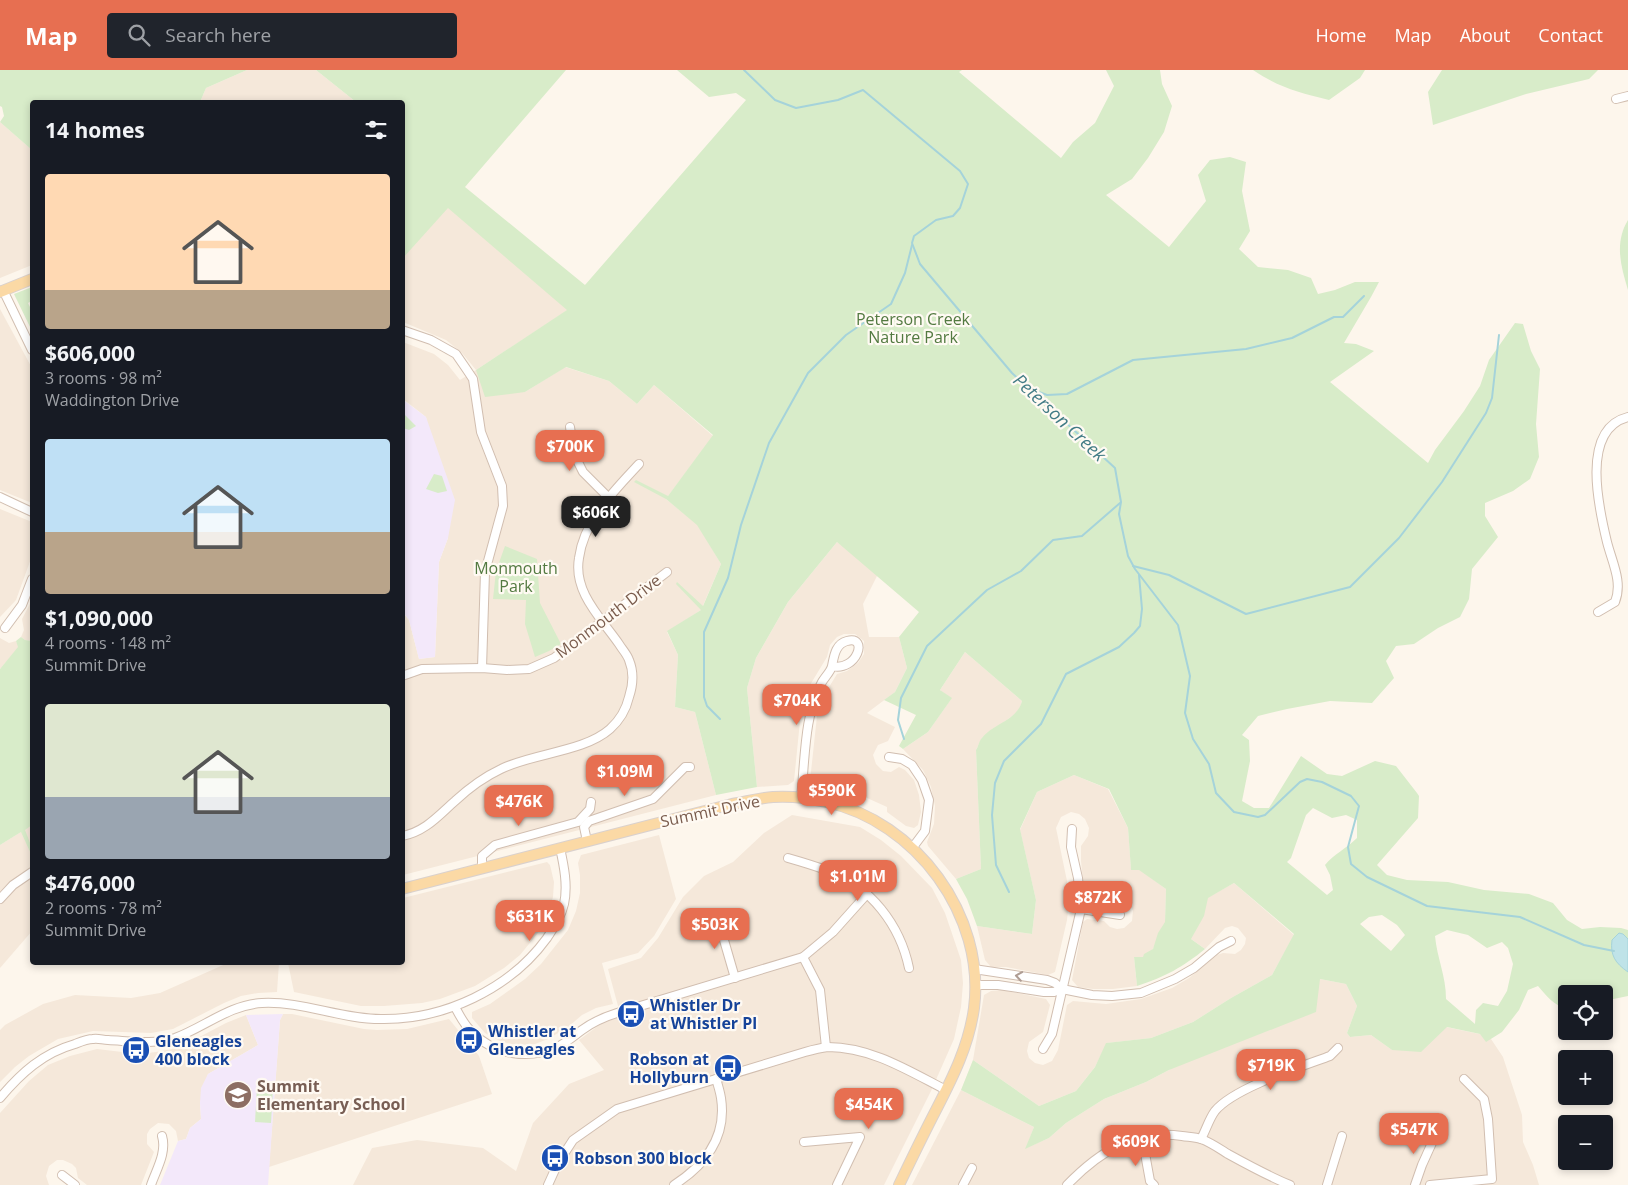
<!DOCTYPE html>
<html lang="en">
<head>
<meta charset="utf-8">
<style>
	body { margin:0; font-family:"Open Sans",sans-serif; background:#20242c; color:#f1f3f6; height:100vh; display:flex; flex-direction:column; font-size:19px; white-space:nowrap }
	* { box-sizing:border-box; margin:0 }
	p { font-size:16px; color:#9ea1a6 }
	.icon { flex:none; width:28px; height:28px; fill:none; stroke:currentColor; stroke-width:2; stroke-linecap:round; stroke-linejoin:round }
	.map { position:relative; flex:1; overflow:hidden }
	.sheet { position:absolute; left:30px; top:30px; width:375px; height:865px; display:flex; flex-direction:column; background:#171b24; border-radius:5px; box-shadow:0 2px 8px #0003 }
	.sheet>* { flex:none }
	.tools { position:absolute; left:1558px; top:915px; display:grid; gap:10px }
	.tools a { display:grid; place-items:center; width:55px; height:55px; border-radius:5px; background:#171b24; box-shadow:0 2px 8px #0003; font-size:25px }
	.price { position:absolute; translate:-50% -42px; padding:0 11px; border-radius:10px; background:#e76f51; color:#fff; font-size:16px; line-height:32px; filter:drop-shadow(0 1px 2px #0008) }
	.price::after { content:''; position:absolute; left:50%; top:30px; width:15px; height:11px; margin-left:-8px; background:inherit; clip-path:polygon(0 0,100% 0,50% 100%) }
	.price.on { background:#222; color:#fff }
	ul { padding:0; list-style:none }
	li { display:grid; align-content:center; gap:10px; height:265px; padding:0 15px }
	li span { display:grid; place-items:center; height:155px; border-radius:5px; color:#555 }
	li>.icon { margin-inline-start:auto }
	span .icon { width:90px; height:90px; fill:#fffc; stroke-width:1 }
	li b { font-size:21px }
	h2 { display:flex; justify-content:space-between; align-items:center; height:60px; padding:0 15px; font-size:21px }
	header { display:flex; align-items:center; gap:30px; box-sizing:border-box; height:70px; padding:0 25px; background:#e76f51; color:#fff }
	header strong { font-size:24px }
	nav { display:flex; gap:28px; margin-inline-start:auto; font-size:18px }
	.search { width:350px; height:45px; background:#20242c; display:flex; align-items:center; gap:12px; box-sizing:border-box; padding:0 18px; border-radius:5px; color:#9ea1a6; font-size:19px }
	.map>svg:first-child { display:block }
	.residential { fill:#f5e8da }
	.education { fill:#f3e8fa }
	.green { fill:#d8ecc9; fill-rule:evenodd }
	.water { fill:#bfe3e8; stroke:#a5d3da }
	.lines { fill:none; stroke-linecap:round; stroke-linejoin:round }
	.stream { stroke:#a5d3da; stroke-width:2 }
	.minor-casing { stroke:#d1beb0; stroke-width:10 }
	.major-casing { stroke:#dad1cd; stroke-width:12 }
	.minor { stroke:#fff; stroke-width:8 }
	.major { stroke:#fbd9a5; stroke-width:10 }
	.oneway { stroke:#af9d94 }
	.labels { text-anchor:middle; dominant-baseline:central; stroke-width:4.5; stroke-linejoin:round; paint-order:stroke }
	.park-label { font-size:16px; fill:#537a41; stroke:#fffaf3 }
	.street-label { font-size:16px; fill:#7a5c4d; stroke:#fffaf3 }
	.transit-label { font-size:16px; font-weight:bold; fill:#164399; stroke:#fffaf3; text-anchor:start }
	.education-label { font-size:16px; font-weight:bold; fill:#785e54; stroke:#fffaf3; text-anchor:start }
	.water-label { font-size:18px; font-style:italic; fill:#437c86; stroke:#fffaf3 }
</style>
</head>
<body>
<header>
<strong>Map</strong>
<div class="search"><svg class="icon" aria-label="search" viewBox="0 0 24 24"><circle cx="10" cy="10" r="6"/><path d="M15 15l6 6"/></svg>Search here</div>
<nav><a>Home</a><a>Map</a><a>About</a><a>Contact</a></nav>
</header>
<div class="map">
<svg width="1628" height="1115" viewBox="0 0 1628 1115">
	<rect width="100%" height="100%" fill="#fdf6ec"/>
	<g class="residential">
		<polygon points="247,0 316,0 356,32 200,32 206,18"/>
		<polygon points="0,52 32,80 32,195 0,208"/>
		<polygon points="448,137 568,240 476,300 525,322 565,297 609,311 637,334 654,315 713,366 666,429 698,455 721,494 701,540 667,562 678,585 675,637 695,642 716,725 403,805 402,542 409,550 419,589 435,587 439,492 448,468 426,347 403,329 403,272 434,284 448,295 460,310 476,300 462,283 446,270 403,252 402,188"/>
		<polygon points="0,239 32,298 32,433 0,420"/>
		<polygon points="0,439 32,452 32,486 16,530 0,547"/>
		<polygon points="837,472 880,500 863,534 869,567 899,567 907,598 895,622 867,643 895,657 888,671 878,675 873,685 876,694 883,701 891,702 899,697 905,700 914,710 919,725 921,742 918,755 914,758 906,756 887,742 887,737 845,718 839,721 815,717 810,711 817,646 823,627 837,604 847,601 858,593 864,584 864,571 855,564 844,564 837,567 830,575 827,587 807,620 801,641 794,711 788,715 757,717 747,618 756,588 788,532"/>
		<polygon points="32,530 32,571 25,570 21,567 24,560 22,549"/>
		<polygon points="0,568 9,573 16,571 19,577 0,599"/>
		<polygon points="965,582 1022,631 1020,638 1015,644 982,668 976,680 981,799 956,809 928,776 927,772 934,754 935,736 931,717 923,700 903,679 928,662 951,629 940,620"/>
		<polygon points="1074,705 1108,719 1128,758 1131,799 1139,799 1166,819 1165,859 1148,887 1134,887 1137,916 1113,919 1093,919 1078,917 1072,910 1083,852 1087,849 1104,851 1110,857 1117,859 1124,858 1132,851 1133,841 1130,835 1119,830 1111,832 1105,836 1090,835 1085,831 1081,791 1081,776 1088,766 1089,758 1085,749 1079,744 1071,742 1061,747 1056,758 1067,811 1069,831 1067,850 1055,902 1048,905 1006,897 991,897 985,890 977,856 1032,864 1036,830 1020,760 1037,722"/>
		<polygon points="792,745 860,757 881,770 901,786 932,818 945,843 961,890 963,913 961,937 954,969 931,1021 884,1115 353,1115 372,1078 417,1070 483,1078 516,1101 533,1053 569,1014 604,1000 579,970 602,953 621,947 608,899 641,888 658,868 683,827 704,806 733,792 764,763"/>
		<polygon points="32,755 32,861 0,898 0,775"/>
		<polygon points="659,765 676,829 654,866 638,883 602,893 613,934 596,938 582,945 568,957 548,969 535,974 518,975 502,972 485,963 472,948 472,942 490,934 525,909 541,894 568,860 576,841 580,823 580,805 578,793 581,785"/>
		<polygon points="547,792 550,795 554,812 553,827 548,844 542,858 520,885 504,898 475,916 440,929 422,933 384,936 361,936 294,922 288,893 402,892 403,828"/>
		<polygon points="1234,813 1294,865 1272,905 1231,928 1193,952 1151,968 1107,973 1095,997 1076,1021 1039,1036 973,990 984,925 991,921 1002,920 1046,929 1050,935 1043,962 1029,972 1027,981 1029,988 1035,993 1043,995 1052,991 1058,980 1067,935 1073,931 1106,934 1141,929 1172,918 1189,908 1217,885 1223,883 1235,884 1241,880 1245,874 1246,868 1238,858 1232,856 1225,858 1205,879 1180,861 1198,833"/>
		<polygon points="230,892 279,893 277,922 258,923 241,926 224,933 173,959 151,963 93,961 58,969 29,986 15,997 0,1012 0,960 5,955 43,934 75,925 131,928 160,923"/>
		<polygon points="1320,909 1346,914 1357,936 1347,963 1350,967 1371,965 1392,980 1446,957 1489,966 1503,987 1522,1045 1523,1072 1533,1095 1539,1115 912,1115 961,1020 1034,1057 1026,1078 1049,1068 1066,1053 1104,1029 1146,1012 1169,1000"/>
		<polygon points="283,944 292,944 364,959 377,960 407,959 449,949 479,986 492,1024 269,1097 280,950"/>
		<polygon points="246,945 258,975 208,1004 200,1033 201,1049 190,1058 186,1069 178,1071 176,1061 169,1054 158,1053 150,1059 147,1064 147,1074 154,1082 141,1115 87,1115 78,1108 76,1098 72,1094 63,1090 57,1090 49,1096 46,1106 49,1115 0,1115 0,1043 29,1011 48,995 70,986 97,979 139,984 156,982 172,979 188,973 226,953"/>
	</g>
	<g class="education">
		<polygon points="402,329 426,347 455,430 448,468 439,492 435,587 419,589 409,550 403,542"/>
		<polygon points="283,944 280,950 268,1115 160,1115 178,1071 186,1069 190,1058 201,1049 200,1033 201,1018 208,1004 258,975 246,945"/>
	</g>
	<g class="green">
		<polygon points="0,0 247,0 206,18 200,32 32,32 32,80 0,52 4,46 2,37 0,36"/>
		<path d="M316,0H566L465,117L585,215L746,30L736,23L709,27L677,0H962L959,2L1061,88L1073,72L1095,53L1114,16L1106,0H1160L1162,14L1172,36L1164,62L1148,88L1132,109L1106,125L1169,177L1206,131L1198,105L1210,90L1230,87L1246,92L1242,121L1250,161L1239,179L1258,197L1288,200L1311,208L1318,224L1335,220L1355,212H1379L1371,227L1344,273L1356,274L1374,281L1330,312L1428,393L1435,380L1464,341L1480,316L1489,290L1515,253L1523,254L1531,281L1540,299L1536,354L1539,387L1530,409L1513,421L1485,433V446L1498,467L1472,499L1469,529L1460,547L1438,558L1414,574L1396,576L1386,591L1394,608L1372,633L1330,631L1287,639L1258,646L1242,665L1249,670L1250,691L1242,731L1254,738H1269L1301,686L1327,704L1342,706L1375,691L1396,696L1417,723L1419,726L1418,748L1377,795L1387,805L1407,810L1448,812L1484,820L1529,824L1553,833L1567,850L1582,859L1600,857L1621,858L1628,860V926L1604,931V924H1566V938C1554,936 1546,925 1538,916L1528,920L1519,940L1502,962L1486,972L1480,964L1447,957L1421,982L1392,980L1371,965L1350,967L1347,963L1357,936L1346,914L1320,909L1316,942L1169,1000L1146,1012L1104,1029L1066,1053L1049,1068L1025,1079L1034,1057L961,1020L973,990L1039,1036L1076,1021L1095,997L1106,973L1151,968L1193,952L1231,928L1272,905L1294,864L1234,813L1208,828L1204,846L1191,869L1205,879C1183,897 1165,907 1137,916L1134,887H1143L1144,884L1153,879L1158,863L1165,852L1166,819L1139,800H1131L1128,758L1109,719L1074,705L1037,722L1020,759L1036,830L1032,864L977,856L967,829L956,809L981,799L976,680C978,677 979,672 981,669C993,653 1017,651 1022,631L965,582L940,620L952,628L928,662L903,679L899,676L916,645L884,630L895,622L907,598L899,567L919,542L837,472L788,532L756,588L747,618L757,717L716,725L695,642L675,637L678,585L667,561L701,540L676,514L677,512L703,536L721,494L697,455L666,429L634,412L636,410L668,426L713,365L654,315L637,334L609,311L566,297L525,322L485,327L476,300L567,240L448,138L403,188L402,32H356ZM1313,738L1332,748L1346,745L1357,750V768C1347,778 1334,784 1325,795L1330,805L1333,820L1327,825L1287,792L1291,788L1306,745ZM1382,845L1397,855L1405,865L1391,881L1360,854L1369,847ZM1447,860L1468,865L1487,878L1502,872L1508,878L1513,894L1507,921L1498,936L1483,933L1476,940L1475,954L1446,929C1446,906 1437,888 1435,866Z"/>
		<path d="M1253,0H1365L1360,8L1329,30C1298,22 1280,18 1253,0Z"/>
		<polygon points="1442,0 1598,0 1589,9 1526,24 1433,55 1428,22"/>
		<path d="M1628,150V220C1621,197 1614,173 1628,150Z"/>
		<polygon points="32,217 32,231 28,233 32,241 32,261 14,224"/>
		<polygon points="404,344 416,356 409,360 403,358"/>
		<polygon points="434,404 442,406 447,421 438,423 426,419"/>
		<polygon points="505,476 537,489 540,533 561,574 549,581 535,587 525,554 526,530 493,529 496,501"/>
		<polygon points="21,567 25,570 32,571 32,755 25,760 32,778 32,786 21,762 0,775 0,599 18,577 16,571"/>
		<polygon points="257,1017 273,1018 271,1053 255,1052"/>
	</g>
	<path class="water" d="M1619,863L1623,864L1628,869V902C1615,893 1610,885 1612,870Z"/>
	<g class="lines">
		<g class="stream">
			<polyline points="744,0 775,30 796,38 838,30 863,20 960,101 968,114 960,138 953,146 936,150 914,166 912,173 920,194 1012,303 1115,398 1121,432 1119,444 1128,486 1135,499 1178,555 1190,606 1185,643 1193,669 1209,694 1216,723 1234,742 1258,747 1265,745 1300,712 1307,709 1322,712 1351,726 1359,736 1348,777 1351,794 1367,807 1427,836 1520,847 1584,875 1614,881"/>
			<polyline points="1031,319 1047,325 1067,324 1133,290 1246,279 1292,268 1334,247 1343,247 1364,226"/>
			<polyline points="1133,496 1169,505 1246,544 1350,517 1399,468 1442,412 1486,343 1492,328 1499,265"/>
			<polyline points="720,649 707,636 704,627 704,562 728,508 741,455 769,373 808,303 846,265 891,234 905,203 912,175"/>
			<polyline points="904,669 898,650 901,628 927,576 987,520 1021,501 1053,470 1082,466 1120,433"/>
			<polyline points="1009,822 996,795 992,745 995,713 1004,691 1041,654 1066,604 1119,577 1134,563 1140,556 1142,539 1139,505"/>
		</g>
		<defs>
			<g id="minor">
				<polyline points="1616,29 1628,26"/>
				<polyline points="3,220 32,280"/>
				<polyline points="402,260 431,270 456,284 467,300 473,309 481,362 502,416 503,436 485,502 482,598"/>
				<polyline points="570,357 574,384 583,402 608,427"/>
				<polyline points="0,427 32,442"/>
				<path d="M1598,542L1615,532C1623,512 1612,492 1607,472C1599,439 1580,359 1628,347"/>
				<polyline points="5,558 22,535 32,509"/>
				<polyline points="402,606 422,599 482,598 507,600 529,599 554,588 667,502"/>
				<polyline points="889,687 902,689 912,695 922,710 929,730 925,761 913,777"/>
				<path d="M801,728C805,692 804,643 822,612C825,607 831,601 832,596C834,587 835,574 847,571C869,565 857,602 832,596"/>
				<path d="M402,766C425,762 439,745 455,731C469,718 484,707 501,699C533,683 584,682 610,659C620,650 626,640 629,627C633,615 634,602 629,590C627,584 622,579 619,574C601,548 573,522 579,488C584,450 614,421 639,394"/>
				<polyline points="587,771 584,757 589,751 653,729 685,697 690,697"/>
				<path d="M788,788C802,792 815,796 829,801C871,817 900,855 909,898"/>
				<polyline points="482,798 482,786 495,775 578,752 590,739 591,732"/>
				<polyline points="0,829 13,815 32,802"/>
				<polyline points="1081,839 1120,845"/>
				<polyline points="717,846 735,908"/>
				<polyline points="803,887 820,920 826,977"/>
				<polyline points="974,899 1047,910 1055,913 1062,919"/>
				<polyline points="975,915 998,915 1044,922 1054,922 1062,919 1092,925 1112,926 1141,923 1175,909 1194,898 1219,877 1231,871"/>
				<path d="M455,937C460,946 464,955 472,962C494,985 529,990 557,977C566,973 574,966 582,960C593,952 604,947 617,943L803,887L833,862L867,824"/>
				<polyline points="1043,979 1052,964 1081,839 1078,808 1071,777 1072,759"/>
				<path d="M0,1028C21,1003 43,983 75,974C80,972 87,969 93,969C98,968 103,970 108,970C130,971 154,975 175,968C205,957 229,935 262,933C303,931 340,949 381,949C444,950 510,919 547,868C554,857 561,847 564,834C568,816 564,796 560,778"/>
				<polyline points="1142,1067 1150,1111 1154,1115"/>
				<path d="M1201,1069C1206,1060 1209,1049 1215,1041C1234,1018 1300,997 1330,986L1338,978"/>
				<polyline points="804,1072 860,1067 837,1115"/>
				<polyline points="62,1105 75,1115"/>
				<path d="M151,1115C156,1100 167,1083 162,1066"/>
				<path d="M548,1115L558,1093L573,1070L617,1039L805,982C812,980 820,978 828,977C871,977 909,1001 946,1020"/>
				<path d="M674,1115C705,1095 727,1067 721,1028C720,1022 718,1015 716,1009"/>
				<polyline points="963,1115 972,1098"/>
				<path d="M1067,1115C1099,1082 1134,1059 1182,1066C1188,1067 1195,1067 1201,1069C1210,1072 1220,1079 1228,1084C1248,1095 1268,1106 1290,1115"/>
				<polyline points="1327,1115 1342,1066"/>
				<polyline points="1415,1115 1422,1095 1436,1064"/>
				<polyline points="1430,1115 1492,1109 1488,1049 1484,1029 1464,1009"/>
			</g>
			<g id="major">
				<polyline points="0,222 32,209"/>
				<path d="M402,819L732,734C745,732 759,728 773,727C790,726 809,728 826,732C916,751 986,846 974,938C969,975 953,1007 936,1040C923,1065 911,1090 899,1115"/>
			</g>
		</defs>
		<use href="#minor" class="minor-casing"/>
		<use href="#major" class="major-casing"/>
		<use href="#minor" class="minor"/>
		<use href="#major" class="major"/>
	</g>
	<defs><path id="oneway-chevron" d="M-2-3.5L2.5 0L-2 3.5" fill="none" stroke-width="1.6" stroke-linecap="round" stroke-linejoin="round" transform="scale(1.25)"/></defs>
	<use class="oneway" href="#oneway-chevron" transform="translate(1019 906) rotate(-171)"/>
	<defs>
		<symbol id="bus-disc" viewBox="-11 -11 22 22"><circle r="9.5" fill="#1a4fb4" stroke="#fffaf3"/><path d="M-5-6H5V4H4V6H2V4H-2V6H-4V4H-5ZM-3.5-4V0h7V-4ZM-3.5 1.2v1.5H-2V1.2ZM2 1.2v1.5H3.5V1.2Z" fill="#fff"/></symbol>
		<symbol id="school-disc" viewBox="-11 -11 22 22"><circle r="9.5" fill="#8d6e63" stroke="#fffaf3"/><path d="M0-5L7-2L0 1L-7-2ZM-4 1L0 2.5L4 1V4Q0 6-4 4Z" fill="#fff"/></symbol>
	</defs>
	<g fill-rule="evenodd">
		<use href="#bus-disc" x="615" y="928" width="32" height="32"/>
		<use href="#bus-disc" x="453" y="954" width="32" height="32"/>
		<use href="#bus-disc" x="120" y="964" width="32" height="32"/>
		<use href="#bus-disc" x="712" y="982" width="32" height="32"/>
		<use href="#school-disc" x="222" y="1009" width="32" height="32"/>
		<use href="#bus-disc" x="539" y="1072" width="32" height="32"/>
	</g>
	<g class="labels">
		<g class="park-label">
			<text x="913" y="249">Peterson Creek<tspan x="913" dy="18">Nature Park</tspan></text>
			<text x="516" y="498">Monmouth<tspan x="516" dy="18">Park</tspan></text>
		</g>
		<g class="street-label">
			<text transform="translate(608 546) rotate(-37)">Monmouth Drive</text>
			<text transform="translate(710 741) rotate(-12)">Summit Drive</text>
		</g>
		<g class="transit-label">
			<text x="650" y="935">Whistler Dr<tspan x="650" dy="18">at Whistler Pl</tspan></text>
			<text x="488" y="961">Whistler at<tspan x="488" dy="18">Gleneagles</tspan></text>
			<text x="155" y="971">Gleneagles<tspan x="155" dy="18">400 block</tspan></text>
			<text x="709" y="989" text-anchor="end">Robson at<tspan x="709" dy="18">Hollyburn</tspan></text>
			<text x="574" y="1088">Robson 300 block</text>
		</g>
		<g class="education-label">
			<text x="257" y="1016">Summit<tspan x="257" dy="18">Elementary School</tspan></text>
		</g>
		<g class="water-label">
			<text transform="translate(1060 347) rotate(43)">Peterson Creek</text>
		</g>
	</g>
</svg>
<div class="tools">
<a><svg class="icon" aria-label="locate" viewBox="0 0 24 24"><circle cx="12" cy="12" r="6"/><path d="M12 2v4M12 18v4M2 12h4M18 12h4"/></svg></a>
<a>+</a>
<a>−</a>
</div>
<b class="price" style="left:570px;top:402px">$700K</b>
<b class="price on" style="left:596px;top:468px">$606K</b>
<b class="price" style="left:797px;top:656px">$704K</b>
<b class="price" style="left:625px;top:727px">$1.09M</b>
<b class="price" style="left:832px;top:746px">$590K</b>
<b class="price" style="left:519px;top:757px">$476K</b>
<b class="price" style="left:858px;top:832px">$1.01M</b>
<b class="price" style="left:1098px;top:853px">$872K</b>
<b class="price" style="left:530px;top:872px">$631K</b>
<b class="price" style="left:715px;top:880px">$503K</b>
<b class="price" style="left:1271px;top:1021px">$719K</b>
<b class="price" style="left:869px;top:1060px">$454K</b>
<b class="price" style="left:1414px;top:1085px">$547K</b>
<b class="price" style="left:1136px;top:1097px">$609K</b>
<section class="sheet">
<h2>14 homes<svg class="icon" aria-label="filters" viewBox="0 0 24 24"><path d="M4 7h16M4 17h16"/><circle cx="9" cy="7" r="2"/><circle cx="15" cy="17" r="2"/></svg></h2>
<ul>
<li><span style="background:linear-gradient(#ffd9b3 75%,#b9a48a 0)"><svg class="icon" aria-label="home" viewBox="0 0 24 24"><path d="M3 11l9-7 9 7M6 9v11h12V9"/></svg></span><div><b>$606,000</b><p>3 rooms · 98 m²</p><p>Waddington Drive</p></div></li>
<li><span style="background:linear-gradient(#bfe0f5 60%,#b9a48a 0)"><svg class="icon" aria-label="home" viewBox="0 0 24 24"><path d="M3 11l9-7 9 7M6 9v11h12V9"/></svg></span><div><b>$1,090,000</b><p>4 rooms · 148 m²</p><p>Summit Drive</p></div></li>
<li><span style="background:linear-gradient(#dfe7d0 60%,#9aa5b1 0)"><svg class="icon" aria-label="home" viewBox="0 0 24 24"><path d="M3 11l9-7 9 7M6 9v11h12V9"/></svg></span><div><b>$476,000</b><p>2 rooms · 78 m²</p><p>Summit Drive</p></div></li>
</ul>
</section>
</div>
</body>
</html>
